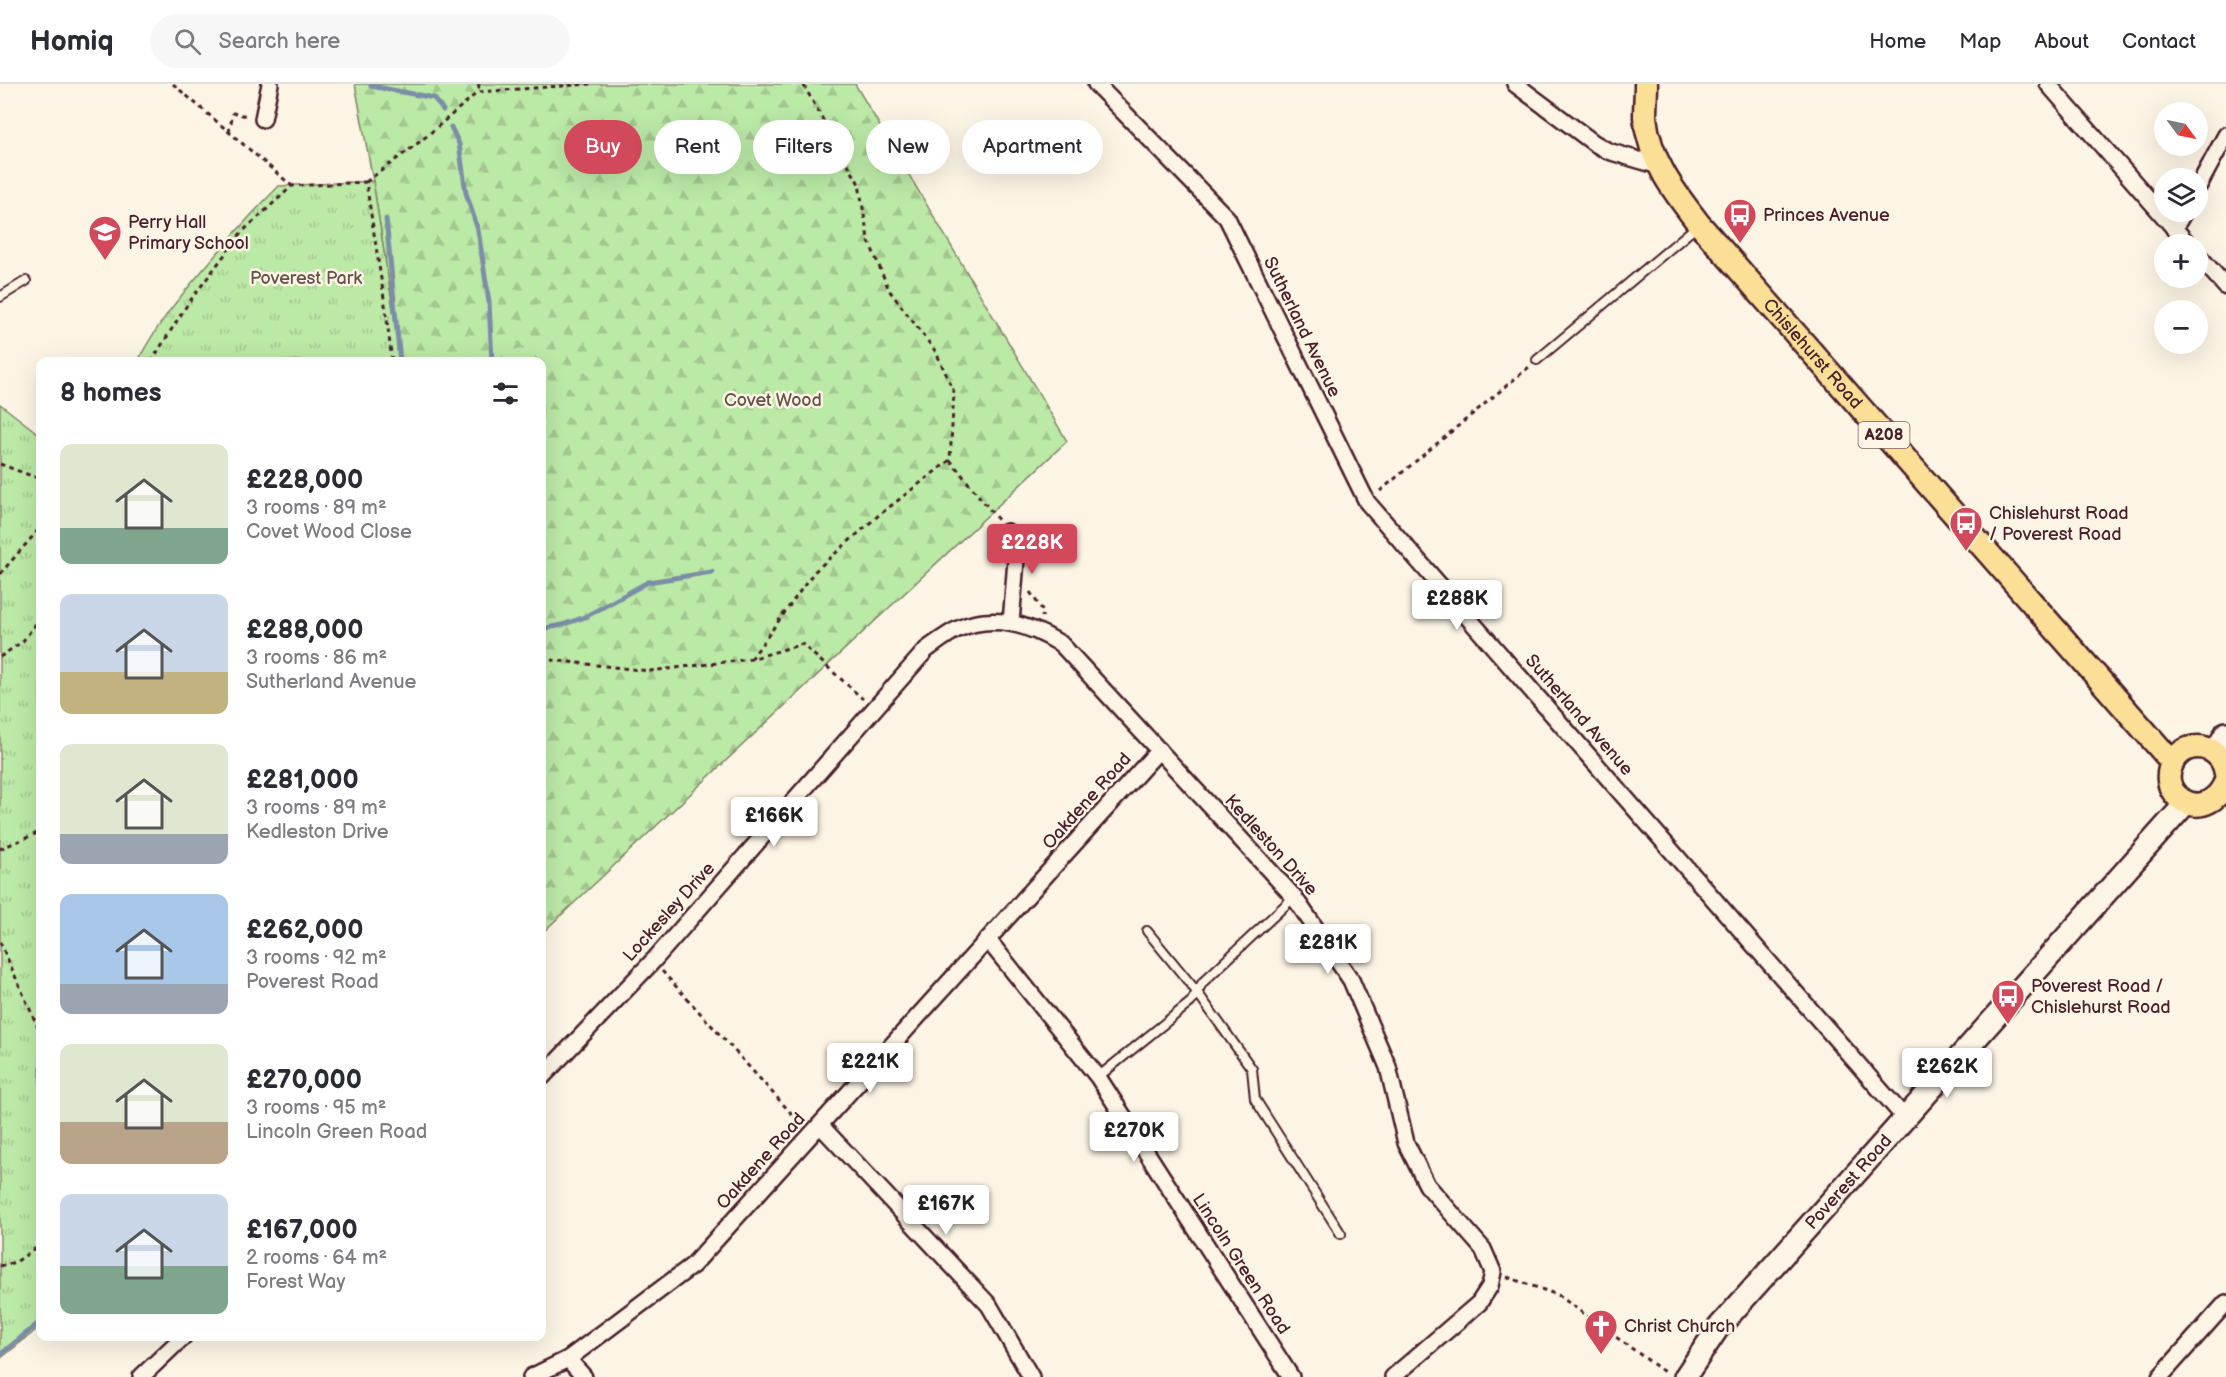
<!DOCTYPE html>
<html lang="en">
<head>
<meta charset="utf-8">
<style>
	body { margin:0; font-family:"Balsamiq Sans",sans-serif; background:#f7f7f7; color:#2b2b33; height:100vh; display:flex; flex-direction:column; font-size:22px; white-space:nowrap }
	* { box-sizing:border-box; margin:0 }
	p { font-size:20px; color:#7c7c81 }
	.icon { flex:none; width:33px; height:33px; fill:none; stroke:currentColor; stroke-width:2; stroke-linecap:round; stroke-linejoin:round }
	.map { position:relative; flex:1; overflow:hidden }
	.drawer { position:absolute; left:36px; top:273px; width:510px; height:984px; display:flex; flex-direction:column; background:#fff; border-radius:12px; box-shadow:0 6px 24px #0002 }
	.drawer>* { flex:none }
	.top-card { position:absolute; left:564px; top:36px; width:570px; height:54px; display:flex; gap:12px }
	.needle { width:39px; rotate:123deg }
	.controls { position:absolute; left:2154px; top:18px; display:grid; gap:12px }
	.controls a { display:grid; place-items:center; width:54px; height:54px; border-radius:50%; background:#fff; box-shadow:0 6px 24px #0002; font-size:30px }
	.price { position:absolute; translate:-50% -51px; padding:0 14px; border-radius:6px; background:#fff; color:#222; font-size:20px; line-height:39px; filter:drop-shadow(0 2px 3px #0008) }
	.price::after { content:''; position:absolute; left:50%; top:36px; width:18px; height:14px; margin-left:-9px; background:inherit; clip-path:polygon(0 0,100% 0,50% 100%) }
	.price.selected { background:#d1495b; color:#fff }
	ul { padding:0; list-style:none }
	li { display:flex; align-items:center; gap:18px; height:150px; padding:0 24px }
	li span { display:grid; place-items:center; flex:none; width:168px; height:120px; border-radius:12px; color:#555 }
	li>.icon { margin-inline-start:auto }
	span .icon { width:72px; height:72px; fill:#fffc; stroke-width:1 }
	li b { font-size:26px }
	h2 { display:flex; justify-content:space-between; align-items:center; height:72px; padding:0 24px; font-size:26px }
	.chip { padding:0 21px; border-radius:27px; background:#fff; box-shadow:0 6px 24px #0002; font-size:21px; line-height:54px }
	.chip.selected { background:#d1495b; color:#fff }
	header { display:flex; align-items:center; gap:36px; box-sizing:border-box; height:84px; padding:0 30px; background:#fff; border-bottom:2px solid #e1e1e2 }
	header strong { font-size:28px }
	nav { display:flex; gap:33px; margin-inline-start:auto; font-size:21px }
	.search { width:420px; height:54px; background:#f7f7f7; display:flex; align-items:center; gap:15px; box-sizing:border-box; padding:0 21px; border-radius:33px; color:#7c7c81; font-size:22px }
	.map>svg:first-child { display:block }
	.forest { fill:url(#forest-firs); stroke:#828468; stroke-width:1.5 }
	.park { fill:url(#park-tufts); stroke:#828468; stroke-width:1.5 }
	.lines { fill:none; stroke-linecap:round; stroke-linejoin:round }
	.stream { stroke:#7b8da8; stroke-width:5 }
	.lane-casing { stroke:#4a1f2b; stroke-width:12 }
	.street-casing { stroke:#4a1f2b; stroke-width:20 }
	.secondary-casing { stroke:#4a1f2b; stroke-width:26 }
	.primary-casing { stroke:#4a1f2b; stroke-width:27 }
	.path { stroke:#4a1f2b; stroke-width:3; stroke-dasharray:4.5 4.5; stroke-linecap:butt }
	.lane { stroke:#fcf5e5; stroke-width:8 }
	.street { stroke:#fcf5e5; stroke-width:15 }
	.secondary { stroke:#fcf5e5; stroke-width:21 }
	.primary { stroke:#fbdf96; stroke-width:22 }
	.labels { text-anchor:middle; dominant-baseline:central; stroke-width:5; stroke-linejoin:round; paint-order:stroke }
	.shield { fill:#fcf5e5; stroke:#7f5f63; stroke-width:1.5 }
	.shield-label { font-size:16px; font-weight:bold; fill:#4a1f2b }
	.poi-label { font-size:18px; fill:#4a1f2b; stroke:#fcf5e5; text-anchor:start }
	.park-label { font-size:18px; fill:#66524a; stroke:#fcf5e5 }
	.street-label { font-size:18px; fill:#4a1f2b; stroke:#fcf5e5 }
</style>
</head>
<body>
<header>
<strong>Homiq</strong>
<div class="search"><svg class="icon" aria-label="search" viewBox="0 0 24 24"><circle cx="10" cy="10" r="6"/><path d="M15 15l6 6"/></svg>Search here</div>
<nav><a>Home</a><a>Map</a><a>About</a><a>Contact</a></nav>
</header>
<div class="map">
<svg width="2226" height="1293" viewBox="0 0 2226 1293">
	<defs>
		<pattern id="forest-firs" width="22" height="20" patternUnits="userSpaceOnUse" patternTransform="scale(1.5)"><rect width="22" height="20" fill="#bbe9a6"/><path d="M5 1l3.5 6h-7zM16 11l3.5 6h-7z" fill="#a2c78f"/></pattern>
		<pattern id="park-tufts" width="24" height="20" patternUnits="userSpaceOnUse" patternTransform="scale(1.5)"><rect width="24" height="20" fill="#bbe9a6"/><path d="M3 7l-1-3M5 7V3M7 7l1-3M15 17l-1-3M17 17v-4M19 17l1-3" fill="none" stroke="#a2c78f"/></pattern>
	</defs>
	<rect width="100%" height="100%" fill="#fcf5e5"/>
	<filter id="ink" filterUnits="userSpaceOnUse"><feTurbulence type="fractalNoise" baseFrequency=".0167" numOctaves="2"/><feDisplacementMap in="SourceGraphic" scale="12" xChannelSelector="R" yChannelSelector="G"/><feConvolveMatrix kernelMatrix="1 2 1 2 8 2 1 2 1" color-interpolation-filters="sRGB"/></filter>
	<g filter="url(#ink)">
		<polygon class="forest" points="355,0 855,0 1067,357 542,849 542,278 401,277 373,97"/>
		<g class="park">
			<path d="M373,97L401,277H138C156,241 181,211 208,180C231,153 254,127 279,102Z"/>
			<polygon points="0,320 40,351 40,1243 0,1275"/>
		</g>
		<g class="lines">
			<g class="stream">
				<polyline points="371,2 434,14 443,26"/>
				<polyline points="451,43 459,60 466,109 478,146 489,218 492,278"/>
				<polyline points="386,135 400,278"/>
				<polyline points="542,545 562,541 585,533 648,498 712,488"/>
				<polyline points="0,1271 40,1238"/>
			</g>
			<defs>
				<g id="lane">
					<polyline points="0,213 26,197"/>
					<polyline points="1537,276 1697,142"/>
					<polyline points="1147,847 1197,908 1252,985 1255,1015 1341,1150"/>
					<polyline points="1098,993 1191,918 1203,898 1294,813"/>
				</g>
				<g id="street">
					<polyline points="1096,0 1227,134 1367,418 1904,1033"/>
					<polyline points="1515,0 1594,59 1608,67 1659,82"/>
					<polyline points="2048,0 2188,160"/>
					<polyline points="263,35 270,0"/>
					<polyline points="2198,103 2226,51"/>
					<polyline points="2174,145 2184,128"/>
					<polyline points="2198,171 2226,203"/>
					<polyline points="1007,448 1016,476 1011,539"/>
					<polyline points="988,856 1098,993 1291,1293"/>
					<path d="M542,993L653,877L926,566C936,559 947,550 958,545C993,529 1030,541 1061,560L1294,813L1351,896L1388,983L1406,1059L1427,1101L1483,1165L1493,1188L1490,1202L1479,1219L1393,1293"/>
					<polyline points="820,1041 989,1221 1031,1293"/>
					<polyline points="568,1275 584,1293"/>
					<polyline points="141,1293 184,1252"/>
					<polyline points="531,1293 568,1275 693,1181 1159,666"/>
					<polyline points="2160,1293 2226,1219"/>
				</g>
				<g id="secondary">
					<polyline points="2215,669 2226,649"/>
					<path id="s1" d="M1685,1293L1718,1244L2186,719"/>
				</g>
				<g id="primary">
					<path id="s2" d="M1646,0C1646,11 1645,22 1645,33C1649,75 1674,108 1699,140L2172,678"/>
					<path d="M2226,690C2225,680 2220,672 2212,667C2180,649 2151,696 2182,716C2201,728 2220,715 2226,696"/>
				</g>
			</defs>
			<use href="#lane" class="lane-casing"/>
			<use href="#street" class="street-casing"/>
			<use href="#secondary" class="secondary-casing"/>
			<use href="#primary" class="primary-casing"/>
			<g class="path">
				<polyline points="173,0 292,102"/>
				<polyline points="479,0 478,8 590,0"/>
				<polyline points="229,48 233,29 247,32"/>
				<polyline points="366,98 422,56 478,8"/>
				<polyline points="151,278 187,221 241,149 292,102 366,98 386,227 392,278"/>
				<polyline points="950,376 999,437"/>
				<polyline points="0,380 40,395"/>
				<polyline points="1380,407 1529,283"/>
				<polyline points="0,490 40,444"/>
				<polyline points="1030,508 1043,527 1042,533"/>
				<polyline points="0,573 23,557 40,534"/>
				<polyline points="542,575 650,587 751,575 802,560 863,615"/>
				<polyline points="751,575 814,488 879,431 950,376 954,308 936,268 889,206 868,155 859,100 803,0"/>
				<polyline points="0,765 40,748"/>
				<polyline points="0,858 40,948"/>
				<polyline points="662,887 801,1040"/>
				<polyline points="0,1182 16,1178 40,1161"/>
				<polyline points="1507,1193 1558,1211 1667,1290"/>
			</g>
			<use href="#lane" class="lane"/>
			<use href="#street" class="street"/>
			<use href="#secondary" class="secondary"/>
			<use href="#primary" class="primary"/>
		</g>
	</g>
	<defs>
		<symbol id="bus-pin" viewBox="-11 -11 22 30"><path d="M0 17L-7.5 6A9.5 9.5 0 1 1 7.5 6Z" fill="#d1495b" stroke="#fcf5e5"/><path d="M-5-6H5V4H4V6H2V4H-2V6H-4V4H-5ZM-3.5-4V0h7V-4ZM-3.5 1.2v1.5H-2V1.2ZM2 1.2v1.5H3.5V1.2Z" fill="#fff"/></symbol>
		<symbol id="school-pin" viewBox="-11 -11 22 30"><path d="M0 17L-7.5 6A9.5 9.5 0 1 1 7.5 6Z" fill="#d1495b" stroke="#fcf5e5"/><path d="M0-5L7-2L0 1L-7-2ZM-4 1L0 2.5L4 1V4Q0 6-4 4Z" fill="#fff"/></symbol>
		<symbol id="church-pin" viewBox="-11 -11 22 30"><path d="M0 17L-7.5 6A9.5 9.5 0 1 1 7.5 6Z" fill="#d1495b" stroke="#fcf5e5"/><path d="M-1.2-6h2.4v3.5h3.3v2.4h-3.3V6h-2.4V-.1h-3.3v-2.4h3.3Z" fill="#fff"/></symbol>
	</defs>
	<g fill-rule="evenodd">
		<use href="#bus-pin" x="1721" y="112" width="38" height="52"/>
		<use href="#school-pin" x="86" y="129" width="38" height="52"/>
		<use href="#bus-pin" x="1947" y="420" width="38" height="52"/>
		<use href="#bus-pin" x="1989" y="893" width="38" height="52"/>
		<use href="#church-pin" x="1582" y="1223" width="38" height="52"/>
	</g>
	<g class="labels">
		<rect class="shield" x="1858.5" y="338" width="51" height="26" rx="4.5"/>
		<g class="shield-label">
			<text x="1884" y="351">A208</text>
		</g>
		<g class="poi-label">
			<text x="1763" y="131">Princes Avenue</text>
			<text x="128" y="138">Perry Hall<tspan x="128" dy="21">Primary School</tspan></text>
			<text x="1989" y="429">Chislehurst Road<tspan x="1989" dy="21">/ Poverest Road</tspan></text>
			<text x="2031" y="902">Poverest Road /<tspan x="2031" dy="21">Chislehurst Road</tspan></text>
			<text x="1624" y="1242">Christ Church</text>
		</g>
		<g class="park-label">
			<text x="306" y="194">Poverest Park</text>
			<text x="773" y="316">Covet Wood</text>
		</g>
		<g class="street-label">
			<text transform="translate(1302 243) rotate(64)">Sutherland Avenue</text>
			<text stroke="none"><textPath href="#s2" startOffset="327">Chislehurst Road</textPath></text>
			<text transform="translate(1579 631) rotate(49)">Sutherland Avenue</text>
			<text transform="translate(1087 717) rotate(-48)">Oakdene Road</text>
			<text transform="translate(1271 761) rotate(48)">Kedleston Drive</text>
			<text transform="translate(669 828) rotate(-48)">Lockesley Drive</text>
			<text transform="translate(761 1077) rotate(-48)">Oakdene Road</text>
			<text stroke="none"><textPath href="#s1" startOffset="255">Poverest Road</textPath></text>
			<text transform="translate(1241 1180) rotate(57)">Lincoln Green Road</text>
		</g>
	</g>
</svg>
<div class="controls">
<a><svg class="needle" viewBox="-14 -14 28 28"><path d="M0-13l5 13h-10z" fill="#e53935"/><path d="M0 13l5-13h-10z" fill="#7c7c81"/></svg></a>
<a><svg class="icon" aria-label="layers" viewBox="0 0 24 24"><path d="M12 4l9 5-9 5-9-5zM3 14l9 5 9-5"/></svg></a>
<a>+</a>
<a>−</a>
</div>
<b class="price selected" style="left:1032px;top:491px">£228K</b>
<b class="price" style="left:1457px;top:547px">£288K</b>
<b class="price" style="left:774px;top:764px">£166K</b>
<b class="price" style="left:1328px;top:891px">£281K</b>
<b class="price" style="left:870px;top:1010px">£221K</b>
<b class="price" style="left:1947px;top:1015px">£262K</b>
<b class="price" style="left:1134px;top:1079px">£270K</b>
<b class="price" style="left:946px;top:1152px">£167K</b>
<div class="top-card">
<a class="chip selected">Buy</a>
<a class="chip">Rent</a>
<a class="chip">Filters</a>
<a class="chip">New</a>
<a class="chip">Apartment</a>
</div>
<section class="drawer">
<h2>8 homes<svg class="icon" aria-label="filters" viewBox="0 0 24 24"><path d="M4 7h16M4 17h16"/><circle cx="9" cy="7" r="2"/><circle cx="15" cy="17" r="2"/></svg></h2>
<ul>
<li><span style="background:linear-gradient(#dfe7d0 70%,#7fa58c 0)"><svg class="icon" aria-label="home" viewBox="0 0 24 24"><path d="M3 11l9-7 9 7M6 9v11h12V9"/></svg></span><div><b>£228,000</b><p>3 rooms · 89 m²</p><p>Covet Wood Close</p></div></li>
<li><span style="background:linear-gradient(#c9d6e8 65%,#c2b280 0)"><svg class="icon" aria-label="home" viewBox="0 0 24 24"><path d="M3 11l9-7 9 7M6 9v11h12V9"/></svg></span><div><b>£288,000</b><p>3 rooms · 86 m²</p><p>Sutherland Avenue</p></div></li>
<li><span style="background:linear-gradient(#dfe7d0 75%,#9aa5b1 0)"><svg class="icon" aria-label="home" viewBox="0 0 24 24"><path d="M3 11l9-7 9 7M6 9v11h12V9"/></svg></span><div><b>£281,000</b><p>3 rooms · 89 m²</p><p>Kedleston Drive</p></div></li>
<li><span style="background:linear-gradient(#a9c7e8 75%,#9aa5b1 0)"><svg class="icon" aria-label="home" viewBox="0 0 24 24"><path d="M3 11l9-7 9 7M6 9v11h12V9"/></svg></span><div><b>£262,000</b><p>3 rooms · 92 m²</p><p>Poverest Road</p></div></li>
<li><span style="background:linear-gradient(#dfe7d0 65%,#b9a48a 0)"><svg class="icon" aria-label="home" viewBox="0 0 24 24"><path d="M3 11l9-7 9 7M6 9v11h12V9"/></svg></span><div><b>£270,000</b><p>3 rooms · 95 m²</p><p>Lincoln Green Road</p></div></li>
<li><span style="background:linear-gradient(#c9d6e8 60%,#7fa58c 0)"><svg class="icon" aria-label="home" viewBox="0 0 24 24"><path d="M3 11l9-7 9 7M6 9v11h12V9"/></svg></span><div><b>£167,000</b><p>2 rooms · 64 m²</p><p>Forest Way</p></div></li>
</ul>
</section>
</div>
</body>
</html>
